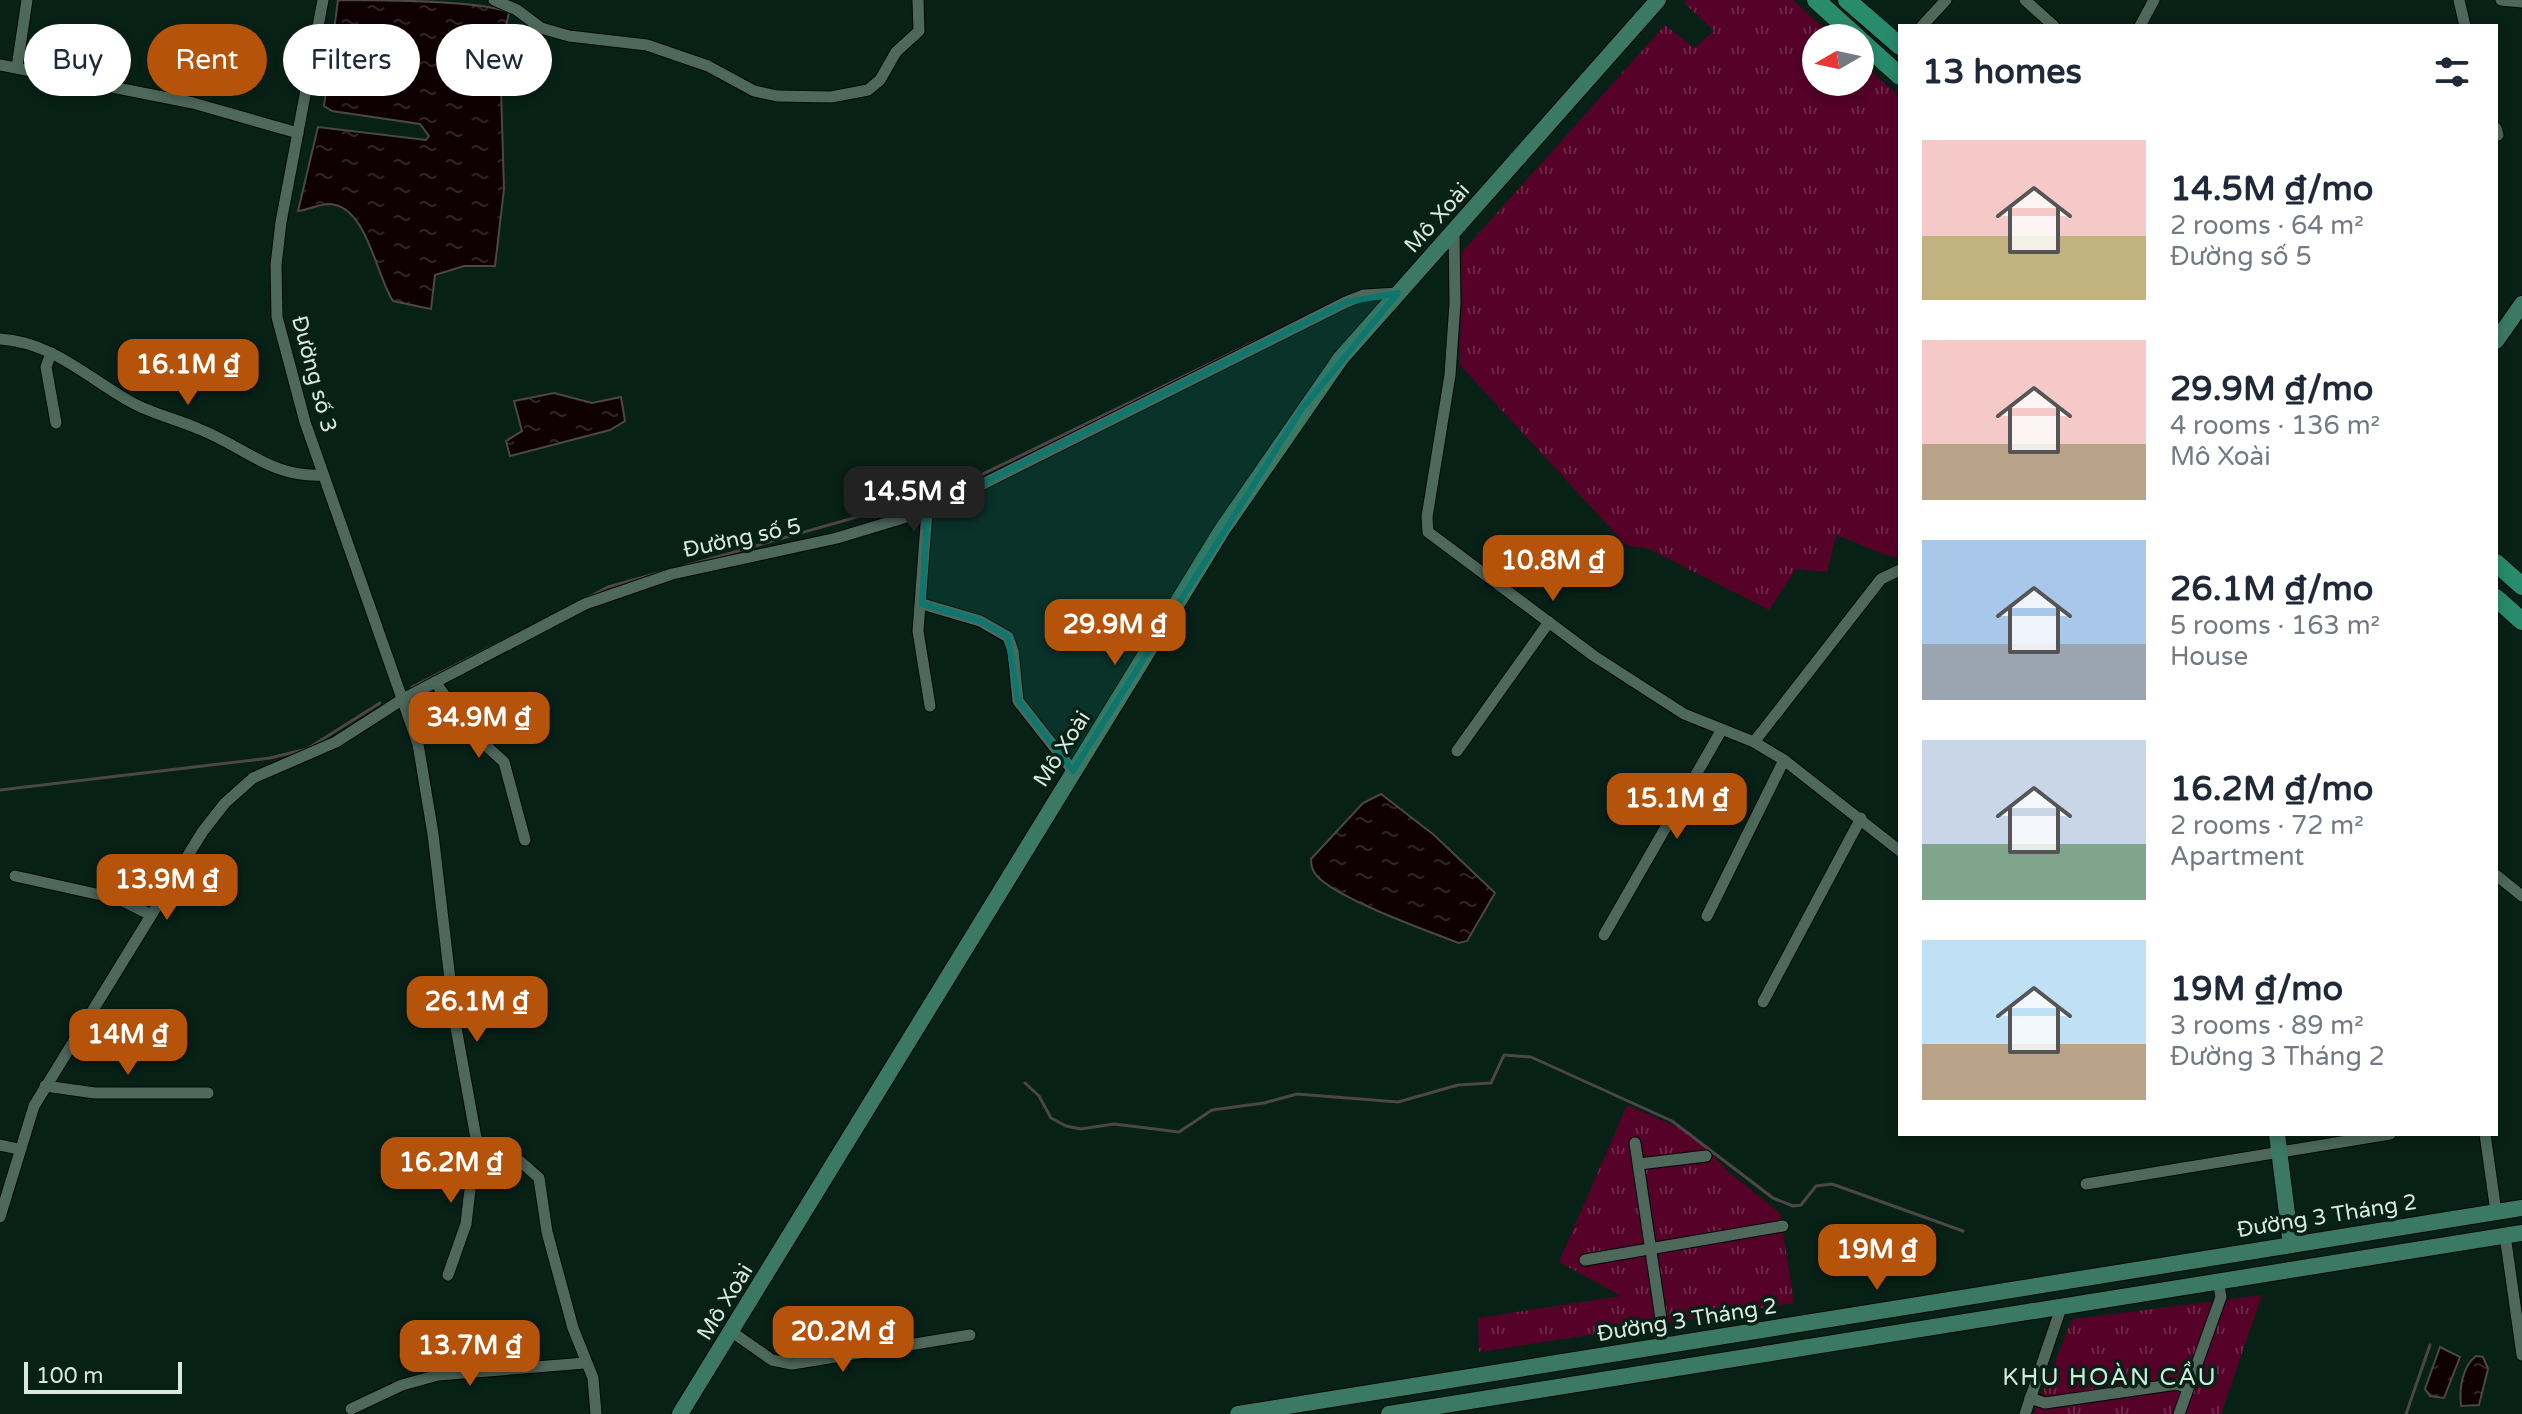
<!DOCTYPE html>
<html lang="en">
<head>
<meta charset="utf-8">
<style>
	body { margin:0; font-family:"Varela Round",sans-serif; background:#f6f6f7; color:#1f2937; height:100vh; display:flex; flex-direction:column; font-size:30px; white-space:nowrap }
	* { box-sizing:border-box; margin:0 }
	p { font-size:26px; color:#747a83 }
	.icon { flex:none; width:44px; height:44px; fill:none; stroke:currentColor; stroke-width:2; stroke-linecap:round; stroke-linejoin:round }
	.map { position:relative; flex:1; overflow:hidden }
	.details { position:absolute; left:1898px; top:24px; width:600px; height:1112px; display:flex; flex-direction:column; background:#fff; border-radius:0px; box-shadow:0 4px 12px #0003 }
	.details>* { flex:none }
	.hud { position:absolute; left:24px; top:24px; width:760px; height:72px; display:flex; gap:16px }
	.needle { width:52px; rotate:261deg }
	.fabs { position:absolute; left:1802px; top:24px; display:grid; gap:16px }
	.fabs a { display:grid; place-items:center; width:72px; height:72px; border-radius:50%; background:#fff; box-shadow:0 4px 12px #0003; font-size:40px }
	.scale { position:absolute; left:24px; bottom:20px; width:158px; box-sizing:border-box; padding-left:8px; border:4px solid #d9e8e0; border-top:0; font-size:22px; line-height:28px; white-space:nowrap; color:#d9e8e0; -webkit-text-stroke:6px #082117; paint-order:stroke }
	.price { position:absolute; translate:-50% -68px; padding:0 18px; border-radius:16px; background:#b45309; color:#fff; font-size:26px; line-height:52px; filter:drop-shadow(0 2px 4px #0008) }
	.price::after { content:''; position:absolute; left:50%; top:48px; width:24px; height:18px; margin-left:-12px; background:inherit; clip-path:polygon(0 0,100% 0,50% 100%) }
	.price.on { background:#222; color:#fff }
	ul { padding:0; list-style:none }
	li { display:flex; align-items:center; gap:24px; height:200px; padding:0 24px }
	li span { display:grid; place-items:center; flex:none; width:224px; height:160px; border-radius:0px; color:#555 }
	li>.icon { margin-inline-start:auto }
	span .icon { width:96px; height:96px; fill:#fffc; stroke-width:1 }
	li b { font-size:34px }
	h2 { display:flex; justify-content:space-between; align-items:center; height:96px; padding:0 24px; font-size:34px }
	.chip { padding:0 28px; border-radius:36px; background:#fff; box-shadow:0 4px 12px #0003; font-size:28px; line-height:72px }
	.chip.on { background:#b45309; color:#fff }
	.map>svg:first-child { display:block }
	.grass { fill:url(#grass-tufts) }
	.water { fill:url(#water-ripples); stroke:#4c4645; stroke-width:2 }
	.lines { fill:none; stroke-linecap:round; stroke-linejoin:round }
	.stream { stroke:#4c4645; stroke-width:3 }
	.street-casing { stroke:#000a04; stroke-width:13 }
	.secondary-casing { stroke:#000a04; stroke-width:18 }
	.primary-casing { stroke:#000a04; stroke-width:20 }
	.street { stroke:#4e685c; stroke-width:11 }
	.secondary { stroke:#3b7964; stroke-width:16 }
	.primary { stroke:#288b6b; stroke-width:18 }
	.marked { fill:#0f766e; fill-opacity:0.2; stroke:#0f766e; stroke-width:6; stroke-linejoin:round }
	.labels { text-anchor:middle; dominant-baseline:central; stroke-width:7; stroke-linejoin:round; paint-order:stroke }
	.street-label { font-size:22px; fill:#d9e8e0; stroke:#082117 }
	.neighbourhood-label { font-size:24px; letter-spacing:2px; fill:#ceecdd; stroke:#082117 }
</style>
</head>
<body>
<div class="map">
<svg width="2522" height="1414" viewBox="0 0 2522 1414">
	<defs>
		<pattern id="grass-tufts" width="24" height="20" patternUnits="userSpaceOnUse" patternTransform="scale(2)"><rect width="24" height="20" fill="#550128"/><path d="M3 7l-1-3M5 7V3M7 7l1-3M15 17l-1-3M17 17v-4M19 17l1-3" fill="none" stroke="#6d2647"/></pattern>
		<pattern id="water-ripples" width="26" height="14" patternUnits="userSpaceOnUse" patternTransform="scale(2)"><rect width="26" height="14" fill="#0f0003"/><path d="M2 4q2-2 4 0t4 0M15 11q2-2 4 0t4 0" fill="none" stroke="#312527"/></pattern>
	</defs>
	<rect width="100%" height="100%" fill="#082117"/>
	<g class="grass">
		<path d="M1687,0H1793L1835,38H1816V82H1860V61L1900,97V558C1877,555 1859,542 1836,535L1827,572L1796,569L1769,610L1649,549L1626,545L1460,365L1461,253L1665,25L1694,48L1714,31L1684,3Z"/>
		<polygon points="1627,1105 1691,1133 1729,1172 1780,1213 1794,1303 1479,1352 1478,1318 1621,1296 1559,1262"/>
		<polygon points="2262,1295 2221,1414 2034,1414 2072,1319"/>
	</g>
	<g class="water">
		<path d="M338,0C380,0 477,0 509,12L500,56L504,189L495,266H464L435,275L431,309L393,301C376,276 367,205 329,204C318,204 309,210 298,211L318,127L426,140L429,136L420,124L332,111L324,106Z"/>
		<polygon points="554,393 592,403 621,397 625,421 610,430 510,456 506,441 522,431 514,401"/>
		<path d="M1381,794L1434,835L1495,893L1467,941L1459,943C1427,931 1338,899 1317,876C1312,871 1311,866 1311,859L1363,803Z"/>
		<polygon points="2440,1347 2460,1357 2444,1398 2430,1396 2425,1389"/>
		<path d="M2476,1356L2483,1357L2488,1369L2479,1405L2461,1406C2459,1389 2462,1367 2476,1356Z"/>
	</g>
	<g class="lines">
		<g class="stream">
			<polyline points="685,566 948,491 1256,341"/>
			<polyline points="587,598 608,587 658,573"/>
			<polyline points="412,687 505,640"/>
			<polyline points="0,790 270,758 307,749 380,703"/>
			<polyline points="1025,1083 1039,1096 1051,1118 1066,1126 1081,1129 1114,1124 1179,1132 1212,1110 1264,1103 1297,1094 1398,1102 1458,1085 1491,1083 1504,1055 1531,1057 1672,1121 1773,1198 1793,1206 1801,1205 1816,1186 1832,1184 1963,1231"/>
			<polyline points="2406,1414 2430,1345"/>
		</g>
		<defs>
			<g id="street">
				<polyline points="323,0 281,222 276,265 277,317 305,422 418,744 433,834 455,1022 476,1138 485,1150 521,1162 539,1178 547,1232 573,1328 593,1378 596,1414"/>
				<polyline points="494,0 517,10 541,28 569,36 647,45 708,66 754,91 777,96 831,97 868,90 880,80 896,52 919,31 918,0"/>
				<polyline points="2025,0 2054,26"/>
				<polyline points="2459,0 2465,26"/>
				<polyline points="2501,0 2522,2"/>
				<polyline points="1922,26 1946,0"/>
				<polyline points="2140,26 2154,0"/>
				<polyline points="0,65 193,103 298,133"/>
				<polyline points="17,67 27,0"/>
				<polyline points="2496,128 2498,135"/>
				<polyline points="1454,232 1455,303 1450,375 1427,517 1428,532 1594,656 1684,714 1754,742 1784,760 1900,851"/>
				<path d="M0,339C52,342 88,378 131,402C152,414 177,419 199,429C245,447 271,478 323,475"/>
				<polyline points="51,353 46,367 56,423"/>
				<polyline points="927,511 918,631 930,706"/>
				<polyline points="922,604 980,621 1008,637 1013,651 1018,701 1073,771"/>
				<polyline points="435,682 471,732 504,762 525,840"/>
				<polyline points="1754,742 1881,579 1900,570"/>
				<polyline points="1457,751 1549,622"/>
				<polyline points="2496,875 2522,896"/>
				<polyline points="15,876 119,899 151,915"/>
				<polyline points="1707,916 1784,760"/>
				<polyline points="1604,935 1721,731"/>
				<polyline points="1763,1002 1861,818"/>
				<polyline points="45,1086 95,1093 208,1093"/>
				<polyline points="2485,1134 2496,1212"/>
				<polyline points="1635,1143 1665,1346"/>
				<polyline points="0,1145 18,1149"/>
				<polyline points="1639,1164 1706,1156"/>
				<polyline points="2086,1184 2390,1134"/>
				<polyline points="0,1217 34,1106 203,831 225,803 253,778 336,742 403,699 585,604 672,574 837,538 933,509 1346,302 1364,295 1398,293"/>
				<polyline points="2505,1235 2522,1355"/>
				<polyline points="1585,1260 1783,1226"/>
				<polyline points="448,1275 466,1224 476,1138"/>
				<polyline points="732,1332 772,1360 792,1364 970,1335"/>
				<polyline points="2030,1398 2045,1403 2177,1384 2188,1388"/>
				<polyline points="351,1409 402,1385 438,1375 585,1363"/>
				<polyline points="2025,1414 2062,1305"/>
				<polyline points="2179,1414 2221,1297 2218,1280"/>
			</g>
			<g id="secondary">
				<polyline points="2496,341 2522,304"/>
				<polyline points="2277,1134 2291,1245"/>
				<polyline points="680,1414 1222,530 1341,358 1658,0"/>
				<polyline points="1238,1414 2522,1208"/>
				<polyline points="1389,1414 2522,1233"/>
			</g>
			<g id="primary">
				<polyline points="1816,0 1858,38"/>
				<polyline points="1847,0 1900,46"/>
				<polyline points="1860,40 1900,76"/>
				<polyline points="2496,563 2522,586"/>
				<polyline points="2496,598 2522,621"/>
			</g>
		</defs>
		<use href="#street" class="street-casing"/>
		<use href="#secondary" class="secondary-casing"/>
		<use href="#primary" class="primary-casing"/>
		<use href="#street" class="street"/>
		<use href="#secondary" class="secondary"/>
		<use href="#primary" class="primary"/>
	</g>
	<path class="marked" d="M1398,293L1301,410L1073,771L1018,701L1008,637L980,621L922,604L927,511L1346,302Z"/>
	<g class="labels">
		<g class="street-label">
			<text transform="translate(1437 218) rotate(-48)">Mô Xoài</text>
			<text transform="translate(314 374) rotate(75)">Đường số 3</text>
			<text transform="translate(742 538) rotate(-12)">Đường số 5</text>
			<text transform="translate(1062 749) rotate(-57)">Mô Xoài</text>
			<text transform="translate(2327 1216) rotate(-9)">Đường 3 Tháng 2</text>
			<text transform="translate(725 1302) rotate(-58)">Mô Xoài</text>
			<text transform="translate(1687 1320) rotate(-9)">Đường 3 Tháng 2</text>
		</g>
		<g class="neighbourhood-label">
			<text x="2110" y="1377">KHU HOÀN CẦU</text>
		</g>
	</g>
</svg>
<div class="fabs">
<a><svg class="needle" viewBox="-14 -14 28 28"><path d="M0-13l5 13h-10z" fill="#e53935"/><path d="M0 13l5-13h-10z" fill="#747a83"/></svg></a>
</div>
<div class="scale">100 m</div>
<b class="price" style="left:188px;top:407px">16.1M ₫</b>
<b class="price on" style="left:914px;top:534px">14.5M ₫</b>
<b class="price" style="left:1553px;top:603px">10.8M ₫</b>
<b class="price" style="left:1115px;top:667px">29.9M ₫</b>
<b class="price" style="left:479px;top:760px">34.9M ₫</b>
<b class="price" style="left:1677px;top:841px">15.1M ₫</b>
<b class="price" style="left:167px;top:922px">13.9M ₫</b>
<b class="price" style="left:477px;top:1044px">26.1M ₫</b>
<b class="price" style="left:128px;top:1077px">14M ₫</b>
<b class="price" style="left:451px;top:1205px">16.2M ₫</b>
<b class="price" style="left:1877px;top:1292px">19M ₫</b>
<b class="price" style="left:843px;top:1374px">20.2M ₫</b>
<b class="price" style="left:470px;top:1388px">13.7M ₫</b>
<div class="hud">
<a class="chip">Buy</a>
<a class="chip on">Rent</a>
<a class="chip">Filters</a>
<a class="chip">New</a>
</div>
<section class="details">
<h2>13 homes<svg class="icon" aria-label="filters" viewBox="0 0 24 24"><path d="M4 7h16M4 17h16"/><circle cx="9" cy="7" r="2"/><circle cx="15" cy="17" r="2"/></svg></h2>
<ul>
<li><span style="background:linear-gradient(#f6c9c9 60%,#c2b280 0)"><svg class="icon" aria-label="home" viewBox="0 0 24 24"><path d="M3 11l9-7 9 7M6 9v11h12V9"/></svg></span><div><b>14.5M ₫/mo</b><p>2 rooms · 64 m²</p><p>Đường số 5</p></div></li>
<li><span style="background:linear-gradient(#f6c9c9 65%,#b9a48a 0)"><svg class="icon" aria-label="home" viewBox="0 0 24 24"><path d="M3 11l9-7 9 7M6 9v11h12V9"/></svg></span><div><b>29.9M ₫/mo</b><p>4 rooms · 136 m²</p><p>Mô Xoài</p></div></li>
<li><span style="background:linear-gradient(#a9c7e8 65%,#9aa5b1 0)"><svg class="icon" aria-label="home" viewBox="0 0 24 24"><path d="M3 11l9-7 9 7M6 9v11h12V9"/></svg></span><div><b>26.1M ₫/mo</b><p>5 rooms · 163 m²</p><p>House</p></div></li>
<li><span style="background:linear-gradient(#c9d6e8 65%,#7fa58c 0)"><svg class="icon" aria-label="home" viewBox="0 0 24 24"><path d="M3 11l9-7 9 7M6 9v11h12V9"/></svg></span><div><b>16.2M ₫/mo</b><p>2 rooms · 72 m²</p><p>Apartment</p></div></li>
<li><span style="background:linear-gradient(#bfe0f5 65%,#b9a48a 0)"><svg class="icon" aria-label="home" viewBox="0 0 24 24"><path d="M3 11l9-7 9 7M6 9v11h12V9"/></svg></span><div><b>19M ₫/mo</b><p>3 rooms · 89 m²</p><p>Đường 3 Tháng 2</p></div></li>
</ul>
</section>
</div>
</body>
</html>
